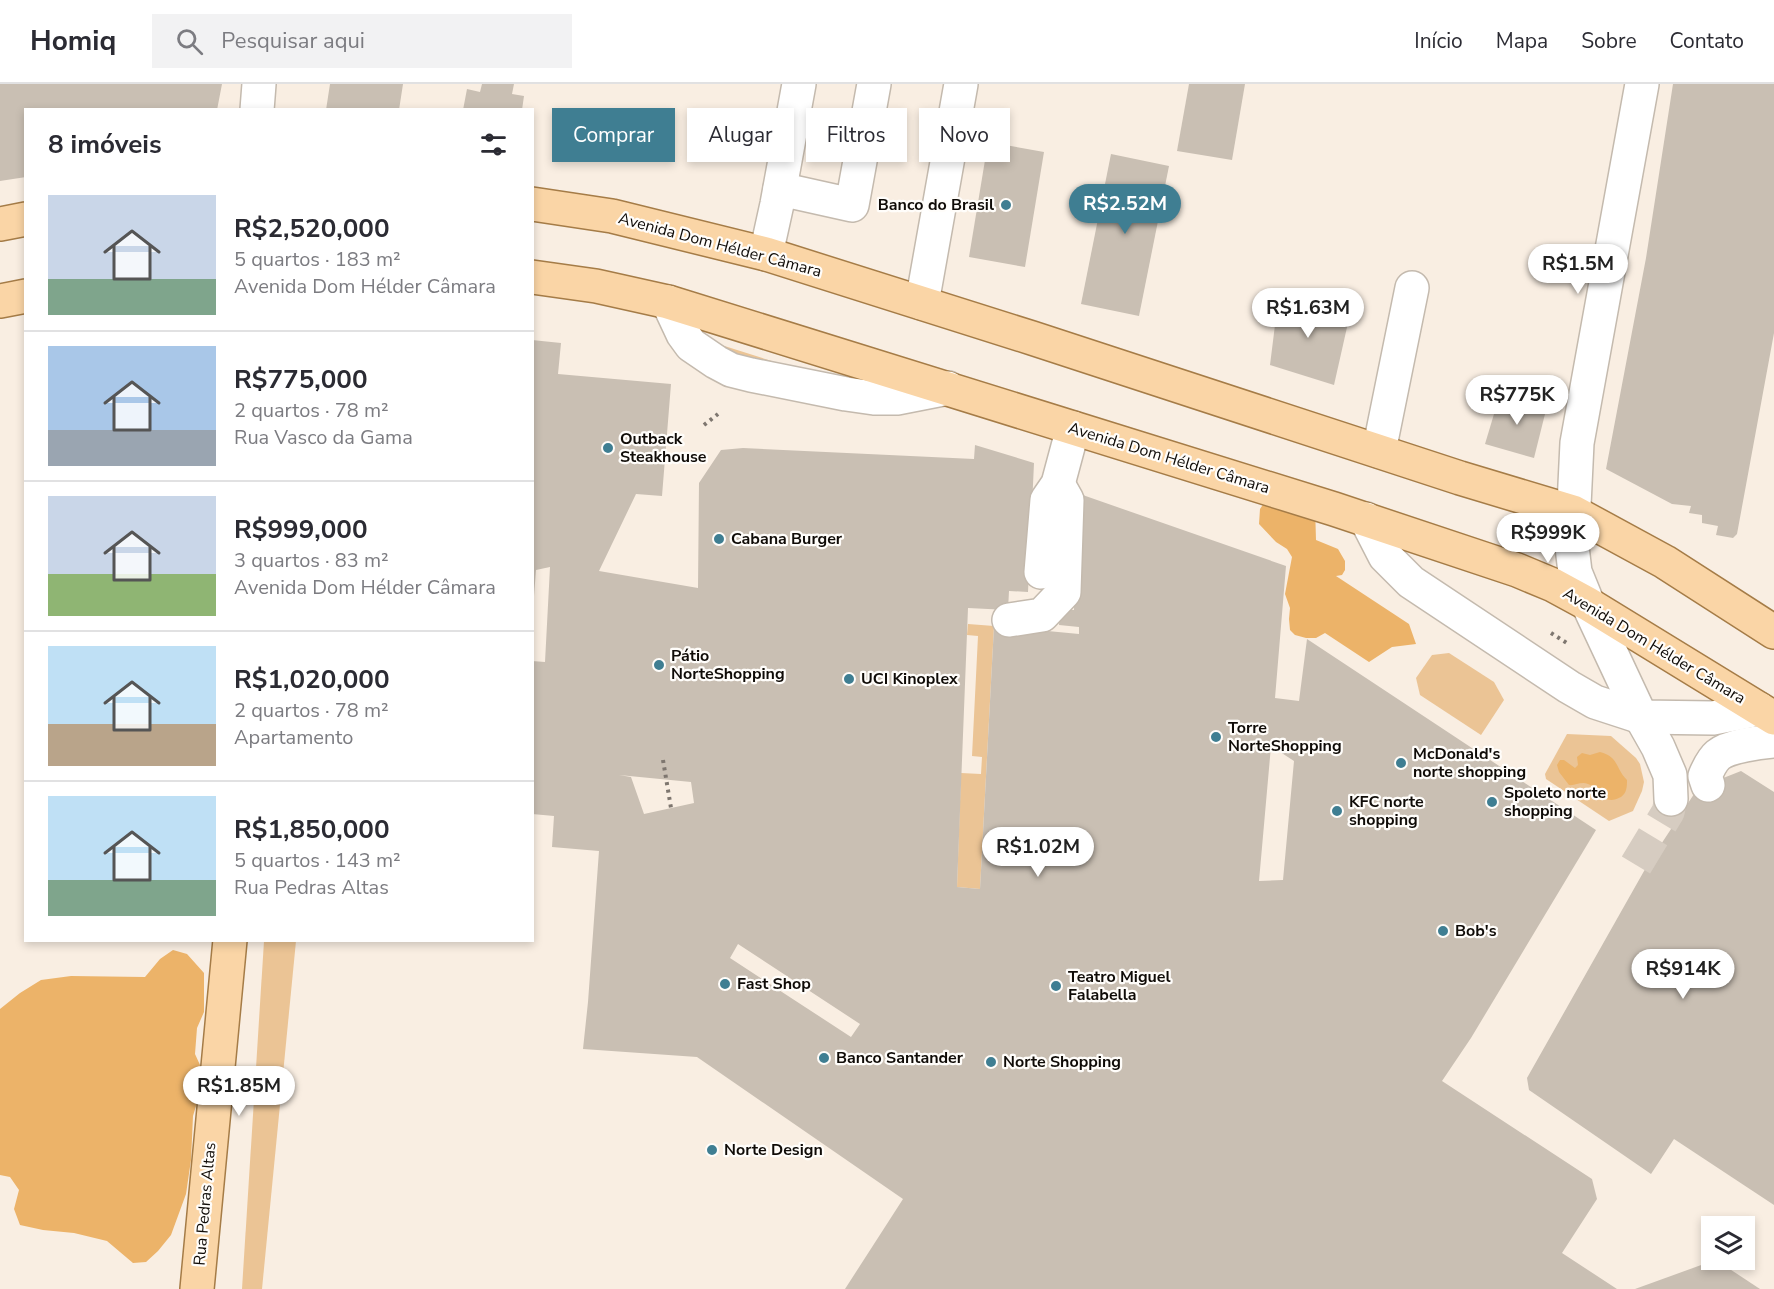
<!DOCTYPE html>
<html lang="pt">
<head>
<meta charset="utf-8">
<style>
	body { margin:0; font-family:"Nunito Sans",sans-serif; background:#f2f2f3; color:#2b2b33; height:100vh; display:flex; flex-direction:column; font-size:22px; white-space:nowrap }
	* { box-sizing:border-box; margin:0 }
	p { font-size:20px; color:#7c7c81 }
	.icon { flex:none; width:33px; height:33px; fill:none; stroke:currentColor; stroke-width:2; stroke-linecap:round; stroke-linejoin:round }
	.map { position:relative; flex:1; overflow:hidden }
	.details { position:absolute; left:24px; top:24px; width:510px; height:834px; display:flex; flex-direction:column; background:#fff; border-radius:0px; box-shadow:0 3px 9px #0003 }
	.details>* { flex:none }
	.top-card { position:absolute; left:552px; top:24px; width:570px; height:54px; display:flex; gap:12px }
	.tools { position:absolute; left:1701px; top:1132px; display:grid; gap:12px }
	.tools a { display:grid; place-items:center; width:54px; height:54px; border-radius:0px; background:#fff; box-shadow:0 3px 9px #0003; font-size:30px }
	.price { position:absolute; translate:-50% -51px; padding:0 14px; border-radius:21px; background:#fff; color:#222; font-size:20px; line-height:39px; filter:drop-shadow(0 2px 3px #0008) }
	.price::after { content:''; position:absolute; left:50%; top:36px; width:18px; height:14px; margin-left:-9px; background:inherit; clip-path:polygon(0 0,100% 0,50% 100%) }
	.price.selected { background:#3f7e92; color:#fff }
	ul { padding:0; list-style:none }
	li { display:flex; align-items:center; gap:18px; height:150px; padding:0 24px }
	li+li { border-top:2px solid #e1e1e2 }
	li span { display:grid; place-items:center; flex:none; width:168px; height:120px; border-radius:0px; color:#555 }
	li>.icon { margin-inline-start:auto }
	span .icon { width:72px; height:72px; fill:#fffc; stroke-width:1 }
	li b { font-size:26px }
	h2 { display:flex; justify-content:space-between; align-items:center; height:72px; padding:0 24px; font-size:26px }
	.chip { padding:0 21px; border-radius:0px; background:#fff; box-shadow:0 3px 9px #0003; font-size:21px; line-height:54px }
	.chip.selected { background:#3f7e92; color:#fff }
	header { display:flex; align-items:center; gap:36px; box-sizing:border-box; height:84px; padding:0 30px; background:#fff; border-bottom:2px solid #e1e1e2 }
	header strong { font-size:28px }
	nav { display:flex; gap:33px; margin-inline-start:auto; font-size:21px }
	.search { width:420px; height:54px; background:#f2f2f3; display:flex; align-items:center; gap:15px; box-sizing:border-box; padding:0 21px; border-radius:0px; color:#7c7c81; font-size:22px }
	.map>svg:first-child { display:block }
	.green { fill:#ebc495 }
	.forest { fill:#ecb369 }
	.building { fill:#c9bfb3; fill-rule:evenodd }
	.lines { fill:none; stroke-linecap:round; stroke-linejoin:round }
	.minor-tunnel { stroke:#d6ccc1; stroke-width:33; stroke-dasharray:33 16; stroke-linecap:butt }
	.minor-casing { stroke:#c4baae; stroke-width:36 }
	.major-casing { stroke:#a57c47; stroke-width:36 }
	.path { stroke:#7e766f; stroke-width:4; stroke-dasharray:3 4.5; stroke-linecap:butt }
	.minor { stroke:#fff; stroke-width:33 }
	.major { stroke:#fad5a6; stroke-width:33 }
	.poi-dot { fill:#3f7e92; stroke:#fffdfa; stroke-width:2 }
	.labels { text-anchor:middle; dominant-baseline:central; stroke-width:4.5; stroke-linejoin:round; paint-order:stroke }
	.poi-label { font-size:16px; font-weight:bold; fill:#0f0b07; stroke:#fffdfa; text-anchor:start }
	.street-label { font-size:16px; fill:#0f0b07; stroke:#fffdfa }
</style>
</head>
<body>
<header>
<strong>Homiq</strong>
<div class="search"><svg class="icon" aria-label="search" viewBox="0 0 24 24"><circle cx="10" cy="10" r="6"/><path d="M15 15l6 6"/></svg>Pesquisar aqui</div>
<nav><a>Início</a><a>Mapa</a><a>Sobre</a><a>Contato</a></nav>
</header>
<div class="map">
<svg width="1774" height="1205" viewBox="0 0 1774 1205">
	<rect width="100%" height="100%" fill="#f9eee2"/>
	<g class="green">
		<polygon points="715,259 800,286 770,289"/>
		<polygon points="968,540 994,542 980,805 957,803 961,689 981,690 982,673 972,672 978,552 967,551"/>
		<polygon points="1449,569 1494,598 1504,616 1481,651 1420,611 1416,594 1432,571"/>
		<polygon points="1567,650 1611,652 1636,674 1640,680 1644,698 1642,707 1633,727 1609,737 1546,695 1545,690"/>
		<polygon points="264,857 296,857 262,1205 242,1205"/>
	</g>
	<g class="forest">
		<polygon points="1268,413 1315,422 1316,456 1338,465 1345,477 1345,486 1342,491 1336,492 1409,540 1416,560 1392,563 1369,578 1325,549 1316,554 1306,554 1295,551 1290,546 1289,535 1290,524 1285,510 1292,473 1287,465 1276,458 1259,440 1260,425"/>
		<path d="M1600,668C1619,673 1615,684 1627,696C1627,702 1627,709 1621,713C1603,723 1600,705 1588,700C1581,697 1575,702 1569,701L1559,688L1557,681L1560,676H1564L1575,684L1578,681L1577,673L1582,669L1590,671Z"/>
		<polygon points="173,866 187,870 204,889 204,928 197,944 195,970 205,992 193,1032 191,1076 186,1110 171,1151 158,1167 146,1178 133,1179 107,1157 74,1149 43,1146 20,1141 14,1125 19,1106 10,1093 0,1091 0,925 20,909 41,896 71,892 145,893 160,875"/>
	</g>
	<g class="building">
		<polygon points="0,0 222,0 217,26 26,26 26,93 0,97"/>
		<polygon points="330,0 403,0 399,26 326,26"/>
		<polygon points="482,0 514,0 512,10 524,12 522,26 463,26 467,5 480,8"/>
		<polygon points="1189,0 1245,0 1232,76 1177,67"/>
		<polygon points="1673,0 1774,0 1774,249 1737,450 1733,454 1716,451 1718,442 1702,439 1702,431 1689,429 1691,422 1672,420 1606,385 1646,174"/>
		<polygon points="988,58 1044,68 1025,183 969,173"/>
		<polygon points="1111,70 1169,82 1139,232 1081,220"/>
		<polygon points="1279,209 1350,230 1334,301 1270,281"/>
		<path d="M532,256L561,259L558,290L671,300L662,412L636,410L599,487L698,504L699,399L721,366L743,364L974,375L975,361L1034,379L1028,508L1009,507L1008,526L968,524L957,803L980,805L994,542L1079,550V543L1059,541L1060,525L1074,526L1077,409L1286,482L1275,614L1299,617L1307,555L1596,746L1471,954L1442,997L1592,1095L1597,1115L1562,1169L1617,1205H845L903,1115L697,973L583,965L588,918L599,767L552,763L554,732L532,730V577L545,578L550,483L536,486L534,512L532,511ZM1271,662L1294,677L1283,796L1259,797ZM619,691L691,698L694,719L644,730L631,693ZM738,860L860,940L851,953L730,874Z"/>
		<polygon points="1500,310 1547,322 1534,374 1485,360"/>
		<polygon points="1741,687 1774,708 1774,1121 1674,1055 1651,1090 1529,1006 1527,994 1648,780 1698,704"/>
		<polygon points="1716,1176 1760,1205 1635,1205 1715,1176"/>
	</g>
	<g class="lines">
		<polyline class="minor-tunnel" points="1636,781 1668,728 1671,715"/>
		<defs>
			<g id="minor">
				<polyline points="1642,0 1577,359 1572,463 1575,488 1588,520 1641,633 1658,663 1670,691 1671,715"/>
				<polyline points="257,26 259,0"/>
				<polyline points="780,105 852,121 874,0"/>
				<polyline points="766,170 777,120 799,0"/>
				<polyline points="668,218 683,250 691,261 716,278 731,286 751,291 846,310 874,314 897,314 948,304"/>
				<polyline points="922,219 961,0"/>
				<polyline points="1379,367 1412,204"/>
				<polyline points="1366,435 1385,472 1411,498 1569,603 1595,618 1641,633 1713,634 1759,625"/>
				<polyline points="1041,488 1047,416 1058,400 1073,344"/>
				<polyline points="1009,536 1042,531 1064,508 1067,416 1058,400"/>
				<path d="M1708,701L1705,692C1708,685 1712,676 1718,671C1729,662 1760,658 1774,657"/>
			</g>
			<g id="major">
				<polyline points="532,120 612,132 766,170 1032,254 1460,394 1573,428 1665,478 1774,548"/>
				<polyline points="0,140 26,135"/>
				<polyline points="532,193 596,202 668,218 1334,425 1517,486 1553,501 1588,520 1774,634"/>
				<polyline points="0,217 26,212"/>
				<polyline points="197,1205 230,856"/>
			</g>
		</defs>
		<use href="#minor" class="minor-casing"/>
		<use href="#major" class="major-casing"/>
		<g class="path">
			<polyline points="704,341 718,330"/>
			<polyline points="1551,549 1570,561"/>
			<polyline points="663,676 671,724"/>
		</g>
		<use href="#minor" class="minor"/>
		<use href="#major" class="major"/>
	</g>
	<g class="poi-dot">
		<circle cx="1006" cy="121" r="6"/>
		<circle cx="608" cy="364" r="6"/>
		<circle cx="719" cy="455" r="6"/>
		<circle cx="659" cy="581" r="6"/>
		<circle cx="849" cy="595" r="6"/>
		<circle cx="1216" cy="653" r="6"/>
		<circle cx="1401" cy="679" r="6"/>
		<circle cx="1492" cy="718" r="6"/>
		<circle cx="1337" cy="727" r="6"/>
		<circle cx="1443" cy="847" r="6"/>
		<circle cx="725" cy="900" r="6"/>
		<circle cx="1056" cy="902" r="6"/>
		<circle cx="824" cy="974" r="6"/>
		<circle cx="991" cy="978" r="6"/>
		<circle cx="712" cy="1066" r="6"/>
	</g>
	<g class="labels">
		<g class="poi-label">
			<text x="994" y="121" text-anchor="end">Banco do Brasil</text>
			<text x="620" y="355">Outback<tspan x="620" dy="18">Steakhouse</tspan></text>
			<text x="731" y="455">Cabana Burger</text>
			<text x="671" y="572">Pátio<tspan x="671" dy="18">NorteShopping</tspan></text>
			<text x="861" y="595">UCI Kinoplex</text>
			<text x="1228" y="644">Torre<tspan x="1228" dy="18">NorteShopping</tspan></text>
			<text x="1413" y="670">McDonald's<tspan x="1413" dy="18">norte shopping</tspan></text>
			<text x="1504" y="709">Spoleto norte<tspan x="1504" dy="18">shopping</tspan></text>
			<text x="1349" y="718">KFC norte<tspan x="1349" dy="18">shopping</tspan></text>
			<text x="1455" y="847">Bob's</text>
			<text x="1068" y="893">Teatro Miguel<tspan x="1068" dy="18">Falabella</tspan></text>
			<text x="737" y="900">Fast Shop</text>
			<text x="836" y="974">Banco Santander</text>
			<text x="1003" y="978">Norte Shopping</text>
			<text x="724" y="1066">Norte Design</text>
		</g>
		<g class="street-label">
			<text transform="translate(720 161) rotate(15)">Avenida Dom Hélder Câmara</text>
			<text transform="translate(1169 374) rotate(17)">Avenida Dom Hélder Câmara</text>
			<text transform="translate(1654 562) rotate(31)">Avenida Dom Hélder Câmara</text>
			<text transform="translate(205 1120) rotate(-85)">Rua Pedras Altas</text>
		</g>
	</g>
</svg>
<div class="tools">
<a><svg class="icon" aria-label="layers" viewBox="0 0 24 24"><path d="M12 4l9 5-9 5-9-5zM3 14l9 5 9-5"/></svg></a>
</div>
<b class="price selected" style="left:1125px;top:151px">R$2.52M</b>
<b class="price" style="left:1578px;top:211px">R$1.5M</b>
<b class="price" style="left:1308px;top:255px">R$1.63M</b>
<b class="price" style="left:1517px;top:342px">R$775K</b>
<b class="price" style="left:1548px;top:480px">R$999K</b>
<b class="price" style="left:1038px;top:794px">R$1.02M</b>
<b class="price" style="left:1683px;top:916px">R$914K</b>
<b class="price" style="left:239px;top:1033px">R$1.85M</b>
<div class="top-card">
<a class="chip selected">Comprar</a>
<a class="chip">Alugar</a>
<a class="chip">Filtros</a>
<a class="chip">Novo</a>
</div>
<section class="details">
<h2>8 imóveis<svg class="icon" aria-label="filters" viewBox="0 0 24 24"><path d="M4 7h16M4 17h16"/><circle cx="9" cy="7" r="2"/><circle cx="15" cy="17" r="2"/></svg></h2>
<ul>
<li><span style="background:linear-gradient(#c9d6e8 70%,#7fa58c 0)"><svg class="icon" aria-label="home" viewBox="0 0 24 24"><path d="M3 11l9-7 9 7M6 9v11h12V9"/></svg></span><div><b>R$2,520,000</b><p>5 quartos · 183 m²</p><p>Avenida Dom Hélder Câmara</p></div></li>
<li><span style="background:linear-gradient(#a9c7e8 70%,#9aa5b1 0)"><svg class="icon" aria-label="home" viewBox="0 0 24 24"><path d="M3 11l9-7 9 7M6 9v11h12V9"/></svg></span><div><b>R$775,000</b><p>2 quartos · 78 m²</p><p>Rua Vasco da Gama</p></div></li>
<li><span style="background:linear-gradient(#c9d6e8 65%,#8fb573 0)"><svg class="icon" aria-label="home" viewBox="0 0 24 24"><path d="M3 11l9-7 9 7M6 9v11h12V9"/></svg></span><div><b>R$999,000</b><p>3 quartos · 83 m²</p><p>Avenida Dom Hélder Câmara</p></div></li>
<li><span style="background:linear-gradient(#bfe0f5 65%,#b9a48a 0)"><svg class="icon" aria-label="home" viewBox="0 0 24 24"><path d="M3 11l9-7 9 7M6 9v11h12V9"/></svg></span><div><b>R$1,020,000</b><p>2 quartos · 78 m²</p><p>Apartamento</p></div></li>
<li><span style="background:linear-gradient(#bfe0f5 70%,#7fa58c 0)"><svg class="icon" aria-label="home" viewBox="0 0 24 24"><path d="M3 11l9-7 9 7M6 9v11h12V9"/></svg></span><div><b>R$1,850,000</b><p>5 quartos · 143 m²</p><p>Rua Pedras Altas</p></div></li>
</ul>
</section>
</div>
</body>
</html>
